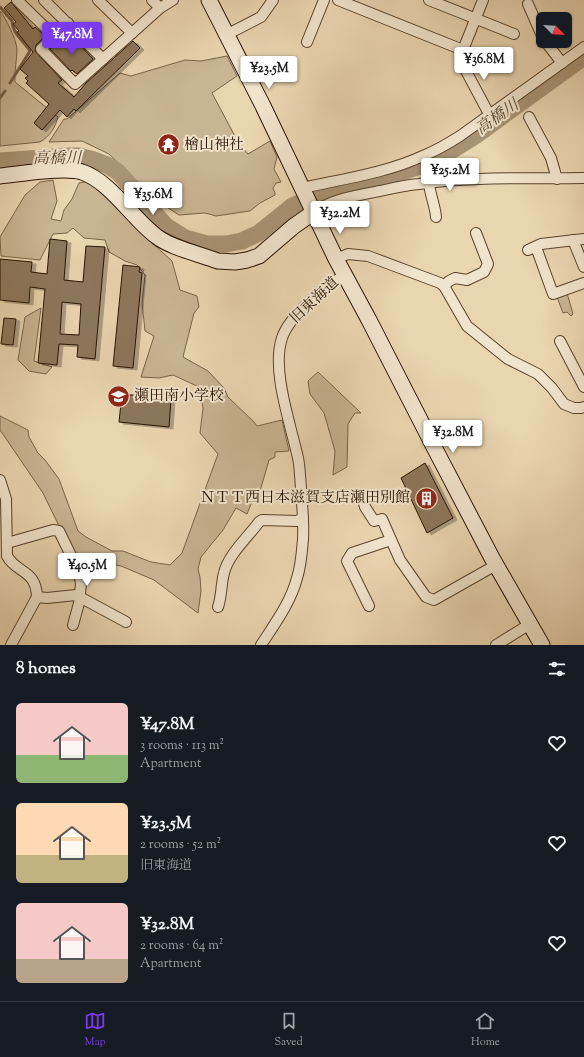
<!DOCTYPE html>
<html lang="en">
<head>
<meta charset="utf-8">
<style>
	body { margin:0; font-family:"Sorts Mill Goudy","Noto Serif JP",serif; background:#20242c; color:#f1f3f6; height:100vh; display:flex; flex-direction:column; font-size:15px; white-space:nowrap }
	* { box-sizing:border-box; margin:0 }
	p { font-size:13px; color:#9ea1a6 }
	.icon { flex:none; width:22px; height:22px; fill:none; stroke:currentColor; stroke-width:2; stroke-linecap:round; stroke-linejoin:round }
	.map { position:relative; height:645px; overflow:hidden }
	.panel { display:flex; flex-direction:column; background:#171b24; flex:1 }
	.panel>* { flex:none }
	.needle { width:26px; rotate:114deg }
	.fabs { position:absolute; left:536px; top:12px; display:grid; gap:8px }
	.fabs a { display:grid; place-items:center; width:36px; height:36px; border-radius:6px; background:#171b24; box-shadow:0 1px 3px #0004; font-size:20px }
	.price { position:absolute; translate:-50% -34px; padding:0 9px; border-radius:4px; background:#fff; color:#222; font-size:13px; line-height:26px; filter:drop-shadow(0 1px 2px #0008) }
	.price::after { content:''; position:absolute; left:50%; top:24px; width:12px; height:9px; margin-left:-6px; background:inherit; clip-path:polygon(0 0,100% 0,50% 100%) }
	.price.selected { background:#7c3aed; color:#fff }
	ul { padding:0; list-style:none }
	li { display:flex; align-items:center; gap:12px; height:100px; padding:0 16px }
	li span { display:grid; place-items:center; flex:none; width:112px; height:80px; border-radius:6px; color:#555 }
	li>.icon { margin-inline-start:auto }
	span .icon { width:48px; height:48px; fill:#fffc; stroke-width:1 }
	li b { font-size:17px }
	h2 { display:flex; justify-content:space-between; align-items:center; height:48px; padding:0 16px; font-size:17px }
	.tabs { display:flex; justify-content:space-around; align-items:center; height:56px; border-top:1px solid #363941; background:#171b24; font-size:11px; color:#9ea1a6 }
	.tabs a { display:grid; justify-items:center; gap:2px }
	.tabs .selected { color:#7c3aed }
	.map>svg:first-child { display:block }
	.green { fill:#c9b493; stroke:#78634a }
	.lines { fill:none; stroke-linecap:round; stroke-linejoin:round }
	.stream { stroke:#755f46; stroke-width:3 }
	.river { stroke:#a89375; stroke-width:17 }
	.building { fill:#8d775c; stroke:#281200; fill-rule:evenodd; filter:url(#shadow) }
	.street-casing { stroke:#58432c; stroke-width:12 }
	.secondary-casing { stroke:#281200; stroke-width:17 }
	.street { stroke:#f1e4cc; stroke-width:10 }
	.secondary { stroke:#f1e4cc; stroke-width:15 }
	.labels { text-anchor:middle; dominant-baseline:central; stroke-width:4; stroke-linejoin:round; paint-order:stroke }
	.poi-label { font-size:15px; fill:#281200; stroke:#f1e4cc; text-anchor:start }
	.street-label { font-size:15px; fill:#281200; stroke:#f1e4cc }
	.water-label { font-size:16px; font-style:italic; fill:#5b462f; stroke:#f1e4cc }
</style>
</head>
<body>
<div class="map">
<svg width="584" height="645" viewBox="0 0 584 645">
	<defs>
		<filter id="shadow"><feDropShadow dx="4" dy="2" stdDeviation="0" flood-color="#0004"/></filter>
	</defs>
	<rect width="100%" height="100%" fill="#ead5b1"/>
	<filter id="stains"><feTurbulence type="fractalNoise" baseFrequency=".005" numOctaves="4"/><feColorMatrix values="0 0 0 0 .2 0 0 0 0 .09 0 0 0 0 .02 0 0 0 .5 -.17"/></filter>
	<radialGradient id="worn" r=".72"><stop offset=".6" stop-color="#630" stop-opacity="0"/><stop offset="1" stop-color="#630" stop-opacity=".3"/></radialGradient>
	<g class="green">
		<path d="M0,11C6,18 17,41 17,50C17,60 14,71 15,82L58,117C55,128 50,136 40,142L0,146Z"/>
		<polygon points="227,56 237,76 212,93 238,142 248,154 270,141 277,157 274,169 281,182 276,183 273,188 275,193 275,195 260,203 250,211 216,216 205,213 179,215 159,202 109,154 82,141 49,142 64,119 67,119 120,73 131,76 185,60 201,61"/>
		<polygon points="53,180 57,201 51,219 61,221 64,210 72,199 79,183 90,181 101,187 141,233 172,261 180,290 197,296 199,307 194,313 183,357 208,371 224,388 228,397 254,422 257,426 282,420 289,451 275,452 275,457 269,460 258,498 253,499 247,514 236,508 223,530 201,557 198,569 200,577 201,591 198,613 154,580 121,566 74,557 43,493 0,430 0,416 28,430 29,437 38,453 45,460 59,479 78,531 86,537 112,551 123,551 151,562 170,565 182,553 218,454 200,433 203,408 199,387 173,375 159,378 141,377 154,336 145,331 142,303 145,275 137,265 125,261 109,252 105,240 84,238 73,228 67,233 53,234 40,260 1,256 0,237 25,195 40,182"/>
		<polygon points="567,293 573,314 571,316 567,312 563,313 557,297"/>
		<polygon points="41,308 34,361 52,367 46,374 29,371 18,360 25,317"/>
		<polygon points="318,372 361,413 355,413 348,424 347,467 333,475 335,451 324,413 310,394 308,381"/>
	</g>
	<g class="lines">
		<g class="stream">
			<path d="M0,7L12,21C12,33 24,41 30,51L10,83"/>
			<polyline points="0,98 5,91"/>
		</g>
		<polyline class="river" points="0,161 68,156 79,156 94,160 107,165 118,172 166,226 185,238 207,244 226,244 242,241 259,233 291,207 320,193 389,176 421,166 443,156 475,136 584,57"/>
	</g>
	<g class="building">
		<polygon points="11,2 33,29 35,27 45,36 36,45 35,51 62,80 58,83 74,97 86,83 133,41 140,48 76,111 74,109 67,117 60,110 42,130 34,123 49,104 26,83 28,81 25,78 28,76 20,69 33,52 17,32 19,31 13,24 16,22 4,8"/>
		<polygon points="73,38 93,59 77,74 72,70 71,71 50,49 58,41 64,47"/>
		<path d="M50,239L67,241L64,280L83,282L86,246L105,247L95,359L77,357L78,345L59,344L57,365L38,363L45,289L30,287L29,303L0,300V259L32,262L31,272L47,274ZM62,302L81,304L79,335L60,334Z"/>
		<polygon points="123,265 140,267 139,272 142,273 133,368 113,366"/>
		<polygon points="4,318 16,319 13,345 1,344"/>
		<polygon points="122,394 171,399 169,427 119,422"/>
		<polygon points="425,463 453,518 427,533 401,478"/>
	</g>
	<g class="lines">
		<defs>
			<g id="street">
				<polyline points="17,0 54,36"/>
				<polyline points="44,0 103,59"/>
				<polyline points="98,0 132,33"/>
				<polyline points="152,0 160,8"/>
				<polyline points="338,0 463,50"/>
				<polyline points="429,0 514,34"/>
				<polyline points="483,0 461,55 465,69 489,114"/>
				<polyline points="528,4 543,38"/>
				<polyline points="68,23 41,49 75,84 160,8 173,0"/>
				<polyline points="226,35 261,17 273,0"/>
				<polyline points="545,41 562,63"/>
				<polyline points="307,42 324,0"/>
				<polyline points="529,117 551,158 557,179"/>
				<path d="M429,183C430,195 435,205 436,217"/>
				<path d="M302,188C343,179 387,173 425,155C437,150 449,143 460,136L584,47"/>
				<path d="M314,212C333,199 358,195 380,191C393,188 406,185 419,184C473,176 529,179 584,178"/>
				<polyline points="573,240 584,267"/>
				<polyline points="536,247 553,294 584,283"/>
				<polyline points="528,250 541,244 584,239"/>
				<polyline points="336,259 348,254 368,256 440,283 444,286 467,326 508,359 538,374 552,388 564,404 574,408 581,408 584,407"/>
				<polyline points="444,286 449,281 455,278 467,280 484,272 488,264 476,233"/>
				<polyline points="560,341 584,387"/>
				<path d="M0,480L6,499L7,556C17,574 36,569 37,597L11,645"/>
				<polyline points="363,500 365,507 374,521 382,519 400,560 426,597 434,600 496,565"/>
				<polyline points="7,543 53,530 59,531 79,572 81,584 79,603 73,625"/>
				<polyline points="37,597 47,598 76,595 126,622"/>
				<polyline points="369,606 347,561 352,553 391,540"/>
				<path d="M218,607C222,595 221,584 224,573C228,555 248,537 259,522L262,520L297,521L303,518"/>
				<path d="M261,645C274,625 291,602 297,578C301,566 302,552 303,539C304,522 302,505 301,488C300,478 300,467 298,458C291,425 271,370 282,338C289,316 325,286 345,275"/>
				<polyline points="496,645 530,624"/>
			</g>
			<g id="secondary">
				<polyline points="209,0 263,106 336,259 369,320 434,447 492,558 542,645"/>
				<path d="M0,176C20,174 65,166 82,172C110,181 133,219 156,236C171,248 200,254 218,261L235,262L247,260L259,256L294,226L314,212"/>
			</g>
		</defs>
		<use href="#street" class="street-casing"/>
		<use href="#secondary" class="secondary-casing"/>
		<use href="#street" class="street"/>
		<use href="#secondary" class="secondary"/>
	</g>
	<defs>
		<symbol id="temple-disc" viewBox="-11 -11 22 22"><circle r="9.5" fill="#8f2418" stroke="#f1e4cc"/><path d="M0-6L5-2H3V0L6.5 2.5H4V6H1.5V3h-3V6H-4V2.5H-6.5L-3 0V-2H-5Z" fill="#fff"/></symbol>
		<symbol id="school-disc" viewBox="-11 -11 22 22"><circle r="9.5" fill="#8f2418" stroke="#f1e4cc"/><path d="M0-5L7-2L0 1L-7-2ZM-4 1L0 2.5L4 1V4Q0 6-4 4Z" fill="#fff"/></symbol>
		<symbol id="building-disc" viewBox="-11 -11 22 22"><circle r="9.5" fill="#8f2418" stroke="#f1e4cc"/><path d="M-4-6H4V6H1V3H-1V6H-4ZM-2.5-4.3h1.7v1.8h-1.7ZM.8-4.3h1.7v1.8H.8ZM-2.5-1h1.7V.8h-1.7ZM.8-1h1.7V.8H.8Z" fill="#fff"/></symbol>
	</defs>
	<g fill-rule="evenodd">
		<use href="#temple-disc" x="156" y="132" width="25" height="25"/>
		<use href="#school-disc" x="106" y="384" width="25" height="25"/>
		<use href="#building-disc" x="414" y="486" width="25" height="25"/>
	</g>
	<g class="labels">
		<g class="poi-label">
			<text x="184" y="145">檜山神社</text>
			<text x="134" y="396">瀬田南小学校</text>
			<text x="410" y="498" text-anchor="end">ＮＴＴ西日本滋賀支店瀬田別館</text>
		</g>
		<g class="street-label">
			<text transform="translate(315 301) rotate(-43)">旧東海道</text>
		</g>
		<g class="water-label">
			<text transform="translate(498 118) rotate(-35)">高橋川</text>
			<text x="57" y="159">高橋川</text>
		</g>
	</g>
	<rect width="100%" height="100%" filter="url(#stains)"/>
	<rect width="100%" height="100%" fill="url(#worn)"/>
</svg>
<div class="fabs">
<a><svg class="needle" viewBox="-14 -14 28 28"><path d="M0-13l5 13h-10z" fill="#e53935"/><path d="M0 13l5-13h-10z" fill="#9ea1a6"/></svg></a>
</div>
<b class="price selected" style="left:72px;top:56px">¥47.8M</b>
<b class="price" style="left:484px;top:81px">¥36.8M</b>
<b class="price" style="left:269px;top:90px">¥23.5M</b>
<b class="price" style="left:450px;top:192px">¥25.2M</b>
<b class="price" style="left:153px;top:216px">¥35.6M</b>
<b class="price" style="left:340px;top:235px">¥32.2M</b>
<b class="price" style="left:453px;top:454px">¥32.8M</b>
<b class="price" style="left:87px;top:587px">¥40.5M</b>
</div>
<section class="panel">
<h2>8 homes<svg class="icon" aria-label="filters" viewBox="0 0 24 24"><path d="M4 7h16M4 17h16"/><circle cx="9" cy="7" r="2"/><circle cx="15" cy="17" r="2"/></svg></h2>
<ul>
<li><span style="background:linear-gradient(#f6c9c9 65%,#8fb573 0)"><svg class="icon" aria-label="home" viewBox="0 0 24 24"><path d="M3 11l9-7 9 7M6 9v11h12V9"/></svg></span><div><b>¥47.8M</b><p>3 rooms · 113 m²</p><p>Apartment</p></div><svg class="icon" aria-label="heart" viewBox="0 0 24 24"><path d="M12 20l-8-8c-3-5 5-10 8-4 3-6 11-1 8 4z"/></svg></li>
<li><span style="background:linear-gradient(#ffd9b3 65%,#c2b280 0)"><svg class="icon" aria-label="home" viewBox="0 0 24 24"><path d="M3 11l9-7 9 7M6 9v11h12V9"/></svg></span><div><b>¥23.5M</b><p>2 rooms · 52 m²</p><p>旧東海道</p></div><svg class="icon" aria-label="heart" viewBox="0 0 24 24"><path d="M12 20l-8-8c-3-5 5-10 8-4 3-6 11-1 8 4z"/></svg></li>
<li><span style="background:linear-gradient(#f6c9c9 70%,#b9a48a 0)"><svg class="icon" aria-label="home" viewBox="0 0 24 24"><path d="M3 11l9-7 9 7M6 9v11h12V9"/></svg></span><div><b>¥32.8M</b><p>2 rooms · 64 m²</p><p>Apartment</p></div><svg class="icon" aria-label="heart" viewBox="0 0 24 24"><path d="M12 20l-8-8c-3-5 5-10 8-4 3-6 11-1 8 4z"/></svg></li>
</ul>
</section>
<nav class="tabs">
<a class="selected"><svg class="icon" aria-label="map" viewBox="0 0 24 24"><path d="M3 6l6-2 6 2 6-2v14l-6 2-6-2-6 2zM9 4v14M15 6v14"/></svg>Map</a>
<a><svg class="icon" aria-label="saved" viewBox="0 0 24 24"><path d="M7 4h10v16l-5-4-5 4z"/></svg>Saved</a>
<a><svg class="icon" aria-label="home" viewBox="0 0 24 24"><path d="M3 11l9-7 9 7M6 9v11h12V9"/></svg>Home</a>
</nav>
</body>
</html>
